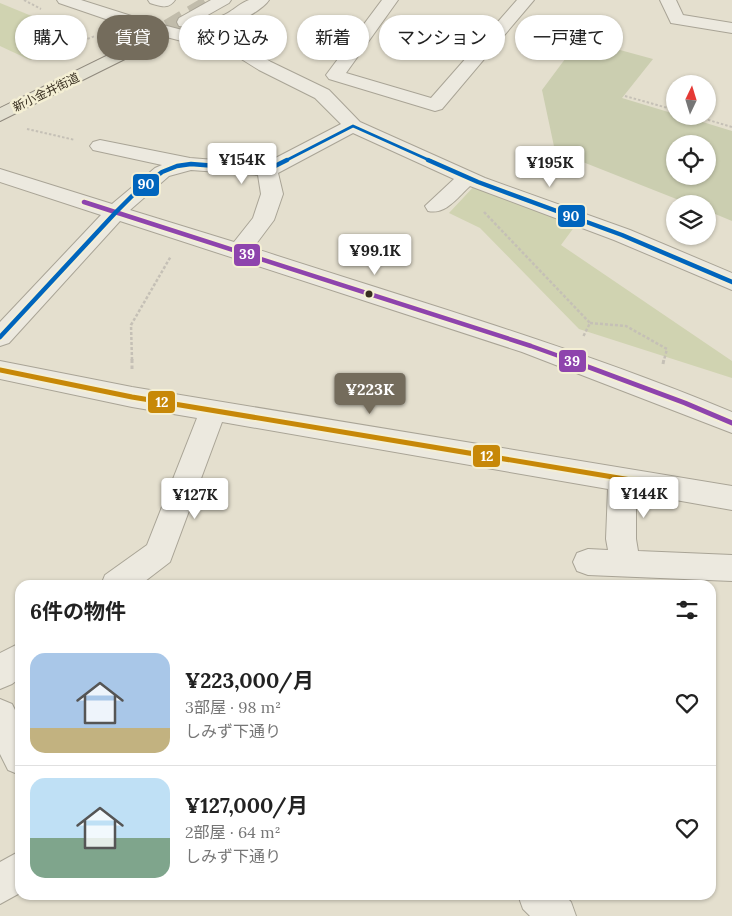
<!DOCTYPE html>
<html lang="ja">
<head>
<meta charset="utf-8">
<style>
	body { margin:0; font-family:Lora,"Noto Sans JP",serif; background:#f6f6f6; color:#222; height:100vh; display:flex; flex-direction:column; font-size:19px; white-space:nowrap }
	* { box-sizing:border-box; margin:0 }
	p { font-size:16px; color:#767676 }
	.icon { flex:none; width:28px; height:28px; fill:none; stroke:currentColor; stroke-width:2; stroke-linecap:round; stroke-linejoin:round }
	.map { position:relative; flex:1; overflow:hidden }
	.drawer { position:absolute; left:15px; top:580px; width:701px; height:320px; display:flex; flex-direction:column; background:#fff; border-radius:15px; box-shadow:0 1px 4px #0004 }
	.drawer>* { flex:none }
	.top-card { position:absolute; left:15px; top:15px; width:702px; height:45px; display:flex; gap:10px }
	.needle { width:32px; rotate:4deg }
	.tools { position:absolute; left:666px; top:75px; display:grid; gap:10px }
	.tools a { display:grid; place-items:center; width:50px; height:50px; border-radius:50%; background:#fff; box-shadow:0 1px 4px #0004; font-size:25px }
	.price { position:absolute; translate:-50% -42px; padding:0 11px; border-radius:5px; background:#fff; color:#222; font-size:16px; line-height:32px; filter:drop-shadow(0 1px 2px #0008) }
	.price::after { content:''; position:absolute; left:50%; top:30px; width:15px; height:11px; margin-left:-8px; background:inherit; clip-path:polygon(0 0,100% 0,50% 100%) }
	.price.active { background:#746c5c; color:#fff }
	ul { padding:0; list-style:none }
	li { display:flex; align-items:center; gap:15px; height:125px; padding:0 15px }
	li+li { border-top:1px solid #e0e0e0 }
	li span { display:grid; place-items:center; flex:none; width:140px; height:100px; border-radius:15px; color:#555 }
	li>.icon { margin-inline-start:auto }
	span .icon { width:60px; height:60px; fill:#fffc; stroke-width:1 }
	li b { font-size:21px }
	h2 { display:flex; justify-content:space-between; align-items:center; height:60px; padding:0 15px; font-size:21px }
	.chip { padding:0 18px; border-radius:22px; background:#fff; box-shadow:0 1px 4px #0004; font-size:18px; line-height:45px }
	.chip.active { background:#746c5c; color:#fff }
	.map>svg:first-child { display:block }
	.green { fill:#d0d3b1 }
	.cemetery { fill:#cbceb0; fill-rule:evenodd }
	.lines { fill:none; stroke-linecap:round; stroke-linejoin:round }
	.major-tunnel { stroke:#c1bcab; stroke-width:18; stroke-dasharray:18 9; stroke-linecap:butt }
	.minor-casing { stroke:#a9a496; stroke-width:2 }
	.major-casing { stroke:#8f897d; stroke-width:2 }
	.path-far2 { stroke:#c5c0b6; stroke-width:2; stroke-dasharray:2.5 2; stroke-linecap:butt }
	.path-far1 { stroke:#c5c0b6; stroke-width:2.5; stroke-dasharray:3 2; stroke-linecap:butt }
	.path { stroke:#c5c0b6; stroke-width:3; stroke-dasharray:4 2.5; stroke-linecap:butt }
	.minor { fill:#ece9df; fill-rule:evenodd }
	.major { fill:#e3e0d1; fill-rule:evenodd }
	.bus-1-far1-casing { stroke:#f4efd4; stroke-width:8 }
	.bus-1-casing { stroke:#f4efd4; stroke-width:9 }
	.bus-2-far1-casing { stroke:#f4efd4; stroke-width:5.5 }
	.bus-2-casing { stroke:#f4efd4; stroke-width:8 }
	.bus-3-casing { stroke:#f4efd4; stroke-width:9 }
	.bus-1-far1 { stroke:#8e44ad; stroke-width:4.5 }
	.bus-1 { stroke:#8e44ad; stroke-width:5 }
	.bus-2-far1 { stroke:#0065bd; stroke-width:3 }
	.bus-2 { stroke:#0065bd; stroke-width:4.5 }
	.bus-3 { stroke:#c78808; stroke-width:5 }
	.bus-dot { fill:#372e1f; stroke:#f4efd4; stroke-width:2 }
	.labels { text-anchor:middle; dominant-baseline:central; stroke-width:5; stroke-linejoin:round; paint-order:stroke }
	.far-street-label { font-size:12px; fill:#372e1f; stroke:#f4efd4 }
	.line-badge { stroke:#f4efd4; stroke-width:2 }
	.badge-label { font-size:14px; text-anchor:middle; font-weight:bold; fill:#fff }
</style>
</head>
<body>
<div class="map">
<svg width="732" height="916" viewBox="0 0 732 916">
	<rect width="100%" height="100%" fill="#e4dfce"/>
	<g class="green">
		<polygon points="0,3 78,35 30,60 0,46"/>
		<polygon points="478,182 575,226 561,245 732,361 732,378 579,329 480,228 449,213"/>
	</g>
	<path class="cemetery" d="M609,47L653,59L622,98L675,114V116H683L732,131V221L708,211V204H689L555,151L542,90L571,51L582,52L585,49L604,53ZM675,144H708V176H675Z"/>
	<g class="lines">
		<polyline class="major-tunnel" points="145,42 216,0"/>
		<defs>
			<g id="minor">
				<path d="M57,0H81L144,20L247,47L271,62L329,90L360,122L485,178L630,230L732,273V290L614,240L470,186C458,197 446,215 428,211L425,206L454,179L353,133L278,173L283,194L274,220L253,248C413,300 576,347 732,412V433L522,352L120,221L9,343L0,346V322L101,215L0,182V169L112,204L155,168L162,165L93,150L90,146L93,142L100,140L190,158L264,164L341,124L315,98L259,70L235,55L132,28L59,3ZM191,170L258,175L261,194L253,218L234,242L130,210L169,176Z"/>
				<path d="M148,0H175C168,10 160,6 150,3Z"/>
				<path d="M211,0H231L229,3L206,16C225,22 233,6 249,0C255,0 263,0 269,0C262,11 227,30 213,29C208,28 200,23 194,24C188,25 186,27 179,26L177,22L179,18Z"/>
				<polygon points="382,0 398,0 346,73 431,98 517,0 534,0 442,109 435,111 329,79 326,75"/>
				<polygon points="660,0 676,0 683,15 732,23 732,33 671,23"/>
				<polygon points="0,361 132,387 732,486 732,510 636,493 636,539 638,551 732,555 732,581 588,575 577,571 573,562 577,553 588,549 608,550 606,539 608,489 222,422 170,562 140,585 101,585 105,575 147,545 197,418 132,407 0,379"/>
				<polygon points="20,643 20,678 12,684 0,689 0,653"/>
				<polygon points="0,699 12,704 20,720 20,775 8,770 0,754"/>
				<polygon points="20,851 20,893 0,904 0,862"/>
				<polygon points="518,895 564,895 571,902 576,916 530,916 523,909"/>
			</g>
			<polygon id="major" points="145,37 151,38 154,42 151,46 0,121 0,108"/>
		</defs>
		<use href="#minor" class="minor-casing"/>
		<use href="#major" class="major-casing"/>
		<g class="path-far2">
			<polyline points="24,0 41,9"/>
			<polyline points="54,52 95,36"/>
			<polyline points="625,96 675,110"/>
			<polyline points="695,116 732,127"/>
			<polyline points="27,129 75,140"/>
		</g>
		<g class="path-far1">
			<polyline points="484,212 590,323 583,337"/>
			<polyline points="590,323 626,326 667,349 664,360"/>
			<polyline points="132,360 131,325 171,256"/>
		</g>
		<g class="path">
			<polyline points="132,359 132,369"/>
			<polyline points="663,364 664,359"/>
		</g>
		<use href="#minor" class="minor"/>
		<use href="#major" class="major"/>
		<defs>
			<polyline id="bus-1-far1" points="84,202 531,346 570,360"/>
			<polyline id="bus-1" points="567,359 685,403 732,423"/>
			<polyline id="bus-2-far1" points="285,161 353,126 431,161"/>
			<g id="bus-2">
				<polyline points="428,160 478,182 622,235 732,282"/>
				<polyline points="0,337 116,212 133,195 162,172 177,166 191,164 267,170 287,160"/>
			</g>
			<polyline id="bus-3" points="0,370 132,397 649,483"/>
		</defs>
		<use href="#bus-1-far1" class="bus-1-far1-casing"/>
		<use href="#bus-1" class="bus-1-casing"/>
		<use href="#bus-2-far1" class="bus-2-far1-casing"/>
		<use href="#bus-2" class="bus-2-casing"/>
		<use href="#bus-3" class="bus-3-casing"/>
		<use href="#bus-1-far1" class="bus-1-far1"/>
		<use href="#bus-1" class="bus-1"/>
		<use href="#bus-2-far1" class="bus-2-far1"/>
		<use href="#bus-2" class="bus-2"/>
		<use href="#bus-3" class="bus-3"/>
	</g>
	<circle class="bus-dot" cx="369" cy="294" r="4.5"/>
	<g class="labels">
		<g class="far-street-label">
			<text transform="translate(46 92) rotate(-26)">新小金井街道</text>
		</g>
	</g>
	<g class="line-badge">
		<rect x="132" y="173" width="28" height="24" rx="5" fill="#0065bd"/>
		<rect x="557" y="204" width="29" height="24" rx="5" fill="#0065bd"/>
		<rect x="233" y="243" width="28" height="24" rx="5" fill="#8e44ad"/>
		<rect x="558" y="349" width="29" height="24" rx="5" fill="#8e44ad"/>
		<rect x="147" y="390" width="29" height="24" rx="5" fill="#c78808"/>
		<rect x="472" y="444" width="29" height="24" rx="5" fill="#c78808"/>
	</g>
	<g class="badge-label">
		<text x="146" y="189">90</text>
		<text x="571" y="221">90</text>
		<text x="247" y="259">39</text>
		<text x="572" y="366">39</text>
		<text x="162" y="407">12</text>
		<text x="487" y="461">12</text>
	</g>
</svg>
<div class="tools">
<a><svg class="needle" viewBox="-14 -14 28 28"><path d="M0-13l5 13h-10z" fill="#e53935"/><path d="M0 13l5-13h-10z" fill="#767676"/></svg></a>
<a><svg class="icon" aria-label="locate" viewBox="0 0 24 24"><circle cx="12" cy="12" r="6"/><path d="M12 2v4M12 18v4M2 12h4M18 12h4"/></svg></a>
<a><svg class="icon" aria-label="layers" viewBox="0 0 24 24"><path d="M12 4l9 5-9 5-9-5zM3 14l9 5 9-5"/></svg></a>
</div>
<b class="price" style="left:242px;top:185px">¥154K</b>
<b class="price" style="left:550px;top:188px">¥195K</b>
<b class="price" style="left:375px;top:276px">¥99.1K</b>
<b class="price active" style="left:370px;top:415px">¥223K</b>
<b class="price" style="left:644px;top:519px">¥144K</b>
<b class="price" style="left:195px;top:520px">¥127K</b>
<div class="top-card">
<a class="chip">購入</a>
<a class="chip active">賃貸</a>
<a class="chip">絞り込み</a>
<a class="chip">新着</a>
<a class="chip">マンション</a>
<a class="chip">一戸建て</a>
</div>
<section class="drawer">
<h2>6件の物件<svg class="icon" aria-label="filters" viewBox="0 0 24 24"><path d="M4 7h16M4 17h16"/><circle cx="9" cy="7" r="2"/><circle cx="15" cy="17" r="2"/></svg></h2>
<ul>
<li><span style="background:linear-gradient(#a9c7e8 75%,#c2b280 0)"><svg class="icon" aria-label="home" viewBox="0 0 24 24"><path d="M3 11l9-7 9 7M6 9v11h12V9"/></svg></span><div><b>¥223,000/月</b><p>3部屋 · 98 m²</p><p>しみず下通り</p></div><svg class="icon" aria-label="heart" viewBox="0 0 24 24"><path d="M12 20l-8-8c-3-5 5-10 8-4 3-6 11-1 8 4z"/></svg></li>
<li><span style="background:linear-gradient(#bfe0f5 60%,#7fa58c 0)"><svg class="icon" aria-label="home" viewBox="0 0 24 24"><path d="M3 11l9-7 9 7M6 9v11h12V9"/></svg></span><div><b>¥127,000/月</b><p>2部屋 · 64 m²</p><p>しみず下通り</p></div><svg class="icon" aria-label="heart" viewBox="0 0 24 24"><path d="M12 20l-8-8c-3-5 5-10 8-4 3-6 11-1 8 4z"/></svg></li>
</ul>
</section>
</div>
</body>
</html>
